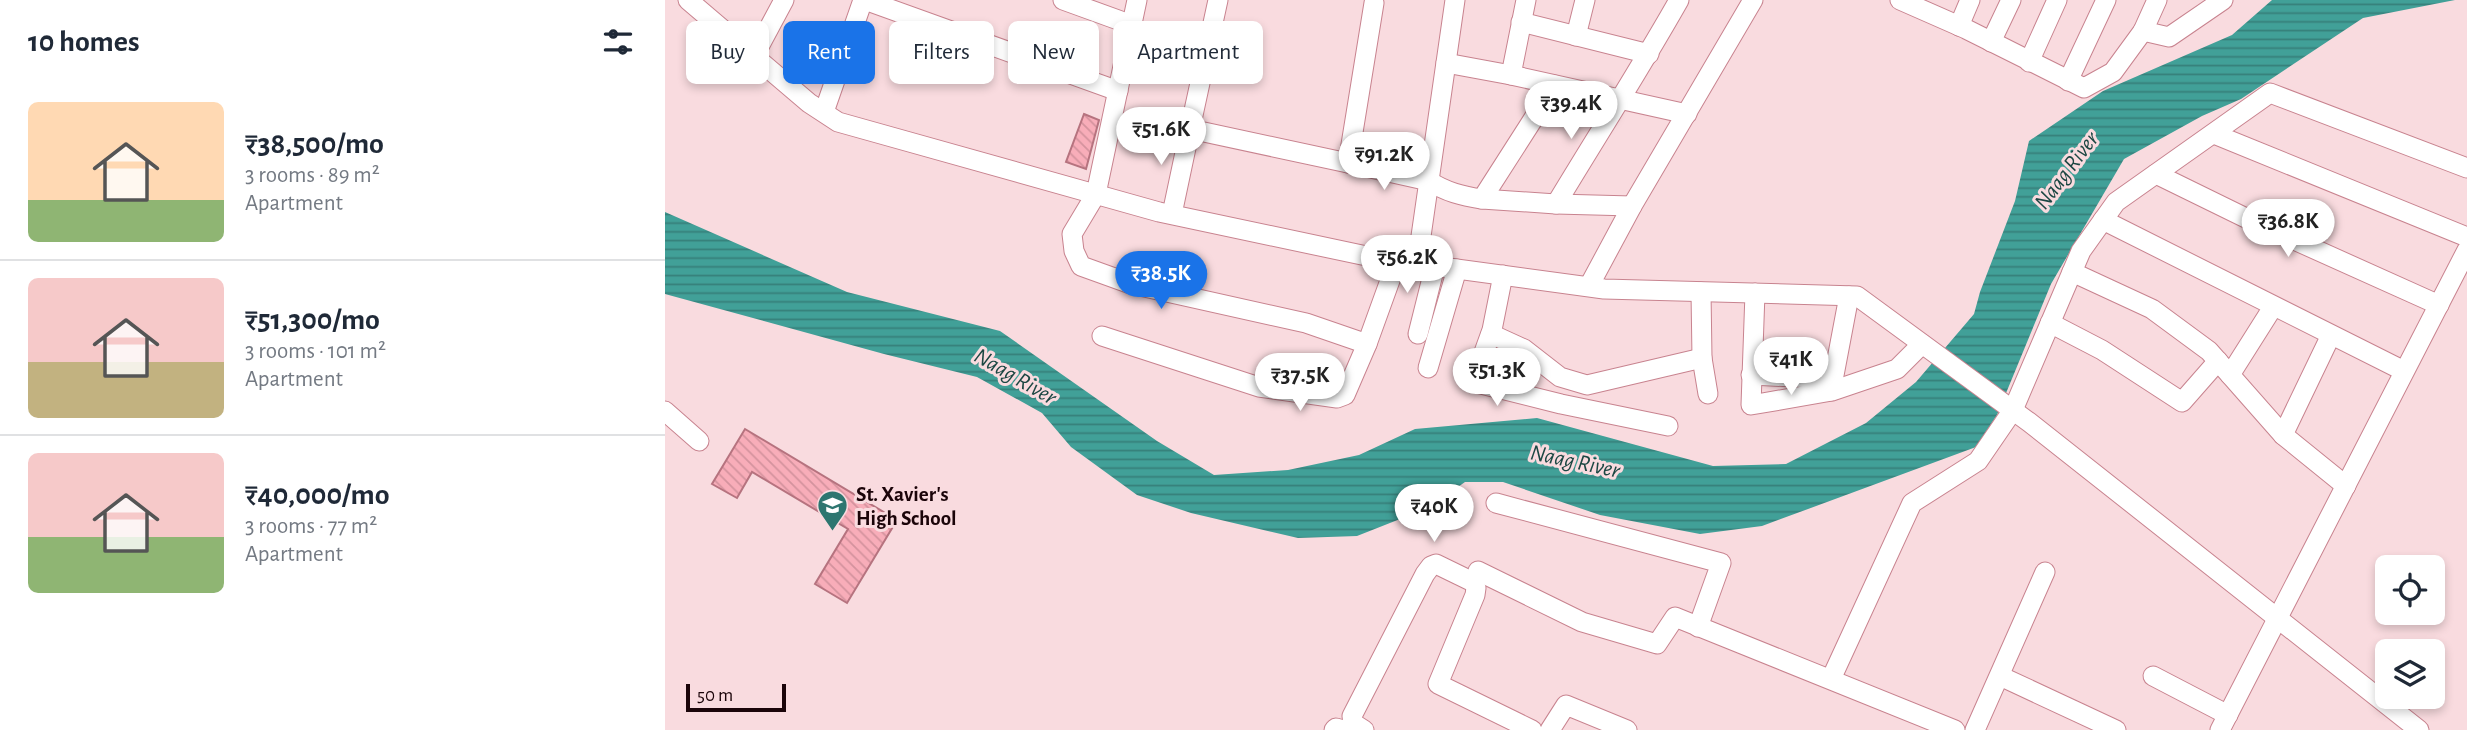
<!DOCTYPE html>
<html lang="en">
<head>
<meta charset="utf-8">
<style>
	body { margin:0; font-family:"Alegreya Sans",sans-serif; background:#f2f2f3; color:#1f2937; height:100vh; display:flex; flex-direction:column; font-size:26px; white-space:nowrap }
	* { box-sizing:border-box; margin:0 }
	p { font-size:23px; color:#747a83 }
	.icon { flex:none; width:38px; height:38px; fill:none; stroke:currentColor; stroke-width:2; stroke-linecap:round; stroke-linejoin:round }
	.map { position:relative; flex:1; overflow:hidden }
	.side { display:flex; flex-direction:column; background:#fff; width:665px }
	.side>* { flex:none }
	.top-card { position:absolute; left:21px; top:21px; width:665px; height:63px; display:flex; gap:14px }
	.controls { position:absolute; left:1710px; top:555px; display:grid; gap:14px }
	.controls a { display:grid; place-items:center; width:70px; height:70px; border-radius:10px; background:#fff; box-shadow:0 4px 10px #0003; font-size:35px }
	.scale { position:absolute; left:21px; bottom:18px; width:100px; box-sizing:border-box; padding-left:7px; border:4px solid #1b0409; border-top:0; font-size:19px; line-height:24px; white-space:nowrap; color:#1b0409; -webkit-text-stroke:5px #f9dbdf; paint-order:stroke }
	.price { position:absolute; translate:-50% -60px; padding:0 16px; border-radius:24px; background:#fff; color:#222; font-size:23px; line-height:46px; filter:drop-shadow(0 2px 4px #0008) }
	.price::after { content:''; position:absolute; left:50%; top:42px; width:21px; height:16px; margin-left:-10px; background:inherit; clip-path:polygon(0 0,100% 0,50% 100%) }
	.price.on { background:#1a73e8; color:#fff }
	ul { padding:0; list-style:none }
	li { display:flex; align-items:center; gap:21px; height:175px; padding:0 28px }
	li+li { border-top:2px solid #e0e1e3 }
	li span { display:grid; place-items:center; flex:none; width:196px; height:140px; border-radius:10px; color:#555 }
	li>.icon { margin-inline-start:auto }
	span .icon { width:84px; height:84px; fill:#fffc; stroke-width:1 }
	li b { font-size:30px }
	h2 { display:flex; justify-content:space-between; align-items:center; height:84px; padding:0 28px; font-size:30px }
	.tag { padding:0 24px; border-radius:10px; background:#fff; box-shadow:0 4px 10px #0003; font-size:24px; line-height:63px }
	.tag.on { background:#1a73e8; color:#fff }
	main { display:flex; flex:1; min-height:0 }
	.map>svg:first-child { display:block }
	.water { fill:url(#water-rules) }
	.building { fill:url(#building-back-hatch); stroke:#b6737f; stroke-width:2 }
	.lines { fill:none; stroke-linecap:round; stroke-linejoin:round }
	.minor-casing { stroke:#c8838f; stroke-width:21 }
	.minor { stroke:#fff; stroke-width:19 }
	.labels { text-anchor:middle; dominant-baseline:central; stroke-width:6; stroke-linejoin:round; paint-order:stroke }
	.poi-label { font-size:21px; font-weight:bold; fill:#1b0409; stroke:#f9dbdf; text-anchor:start }
	.water-label { font-size:23px; font-style:italic; fill:#1c4743; stroke:#f9dbdf }
</style>
</head>
<body>
<main>
<section class="side">
<h2>10 homes<svg class="icon" aria-label="filters" viewBox="0 0 24 24"><path d="M4 7h16M4 17h16"/><circle cx="9" cy="7" r="2"/><circle cx="15" cy="17" r="2"/></svg></h2>
<ul>
<li><span style="background:linear-gradient(#ffd9b3 70%,#8fb573 0)"><svg class="icon" aria-label="home" viewBox="0 0 24 24"><path d="M3 11l9-7 9 7M6 9v11h12V9"/></svg></span><div><b>₹38,500/mo</b><p>3 rooms · 89 m²</p><p>Apartment</p></div></li>
<li><span style="background:linear-gradient(#f6c9c9 60%,#c2b280 0)"><svg class="icon" aria-label="home" viewBox="0 0 24 24"><path d="M3 11l9-7 9 7M6 9v11h12V9"/></svg></span><div><b>₹51,300/mo</b><p>3 rooms · 101 m²</p><p>Apartment</p></div></li>
<li><span style="background:linear-gradient(#f6c9c9 60%,#8fb573 0)"><svg class="icon" aria-label="home" viewBox="0 0 24 24"><path d="M3 11l9-7 9 7M6 9v11h12V9"/></svg></span><div><b>₹40,000/mo</b><p>3 rooms · 77 m²</p><p>Apartment</p></div></li>
</ul>
</section>
<div class="map">
<svg width="1802" height="730" viewBox="0 0 1802 730">
	<defs>
		<pattern id="water-rules" width="6" height="5" patternUnits="userSpaceOnUse" patternTransform="scale(1.75)"><rect width="6" height="5" fill="#41a098"/><path d="M0 2.5h6" fill="none" stroke="#36807a"/></pattern>
		<pattern id="building-back-hatch" width="6" height="6" patternUnits="userSpaceOnUse" patternTransform="scale(1.75)"><rect width="6" height="6" fill="#f8adb9"/><path d="M-1 5l2 2M0 0l6 6M5-1l2 2" fill="none" stroke="#d4939e"/></pattern>
	</defs>
	<rect width="100%" height="100%" fill="#f9dbdf"/>
	<polygon class="water" points="1607,0 1790,0 1698,18 1576,99 1537,116 1459,159 1386,284 1332,415 1311,447 1097,526 1035,534 935,515 838,482 800,482 763,508 692,536 633,538 526,513 472,495 406,447 377,413 312,377 219,354 0,294 0,212 182,292 335,331 492,441 549,475 623,470 694,455 750,429 872,418 1048,466 1121,464 1201,423 1251,382 1309,314 1315,292 1350,201 1364,141 1438,91 1567,35"/>
	<g class="building">
		<polygon points="419,114 434,120 421,169 401,162"/>
		<polygon points="80,429 232,520 182,603 150,584 183,529 87,472 72,498 47,484"/>
	</g>
	<g class="lines">
		<defs>
			<g id="minor">
				<polyline points="23,0 144,103 173,122 494,212 711,258 939,289 1192,296 1364,422 1754,730"/>
				<polyline points="200,0 453,91"/>
				<polyline points="398,0 467,25"/>
				<polyline points="472,0 431,194 407,234 409,251 416,266 466,284 641,323 702,344"/>
				<polyline points="553,0 525,129 683,163 709,3"/>
				<polyline points="861,0 846,75 1022,114"/>
				<polyline points="1235,0 1301,29 1419,88 1448,72 1478,31 1492,0"/>
				<polyline points="856,22 984,54"/>
				<polyline points="1294,26 1305,0"/>
				<polyline points="1478,31 1504,37 1558,0"/>
				<polyline points="911,36 920,0"/>
				<polyline points="1326,42 1346,0"/>
				<polyline points="89,56 119,0"/>
				<polyline points="1364,62 1392,0"/>
				<polyline points="781,63 846,75"/>
				<polyline points="1403,81 1441,0"/>
				<polyline points="159,112 198,0"/>
				<polyline points="1549,134 1802,237"/>
				<path d="M683,163L764,181C781,192 797,196 817,199L890,85"/>
				<polyline points="1491,174 1587,221 1774,305"/>
				<polyline points="817,199 891,204 967,206"/>
				<path d="M891,204C932,136 975,69 1014,0"/>
				<polyline points="507,214 525,129"/>
				<polyline points="1438,220 1739,371"/>
				<polyline points="752,264 790,0"/>
				<polyline points="1407,272 1487,309 1544,351 1618,435 1681,486"/>
				<polyline points="838,275 827,330 809,380 812,383 896,404 1003,426"/>
				<polyline points="924,286 967,206 1088,0"/>
				<polyline points="1036,292 1037,358 1043,394"/>
				<polyline points="1090,293 1086,405 1167,391 1232,369 1257,344"/>
				<polyline points="1385,323 1437,350 1517,402 1553,361"/>
				<polyline points="753,334 770,266"/>
				<polyline points="826,334 859,349 895,377 922,385 1037,358"/>
				<polyline points="437,336 594,387 672,398 680,395 702,344 732,261"/>
				<polyline points="763,368 792,269"/>
				<polyline points="1086,375 1168,379"/>
				<polyline points="1565,375 1608,307"/>
				<polyline points="1166,391 1184,296"/>
				<polyline points="0,411 34,441"/>
				<polyline points="1618,435 1666,335"/>
				<polyline points="831,503 1056,563 1033,627"/>
				<polyline points="813,571 917,622 992,644 1010,617 1290,730"/>
				<polyline points="1335,676 1451,730"/>
				<polyline points="1488,676 1563,715"/>
				<polyline points="1166,679 1247,503 1313,461 1348,410 1416,251 1451,202 1605,93 1802,168"/>
				<polyline points="669,730 671,728 678,730"/>
				<polyline points="699,730 688,723 687,716 760,574 766,566 771,564 808,582 811,588 810,595 773,684 867,730"/>
				<polyline points="885,730 901,705 962,730"/>
				<polyline points="1310,730 1380,572"/>
				<polyline points="1555,730 1802,250"/>
			</g>
		</defs>
		<use href="#minor" class="minor-casing"/>
		<use href="#minor" class="minor"/>
	</g>
	<defs>
		<symbol id="school-pin" viewBox="-11 -11 22 30"><path d="M0 17L-7.5 6A9.5 9.5 0 1 1 7.5 6Z" fill="#2d7670" stroke="#f9dbdf"/><path d="M0-5L7-2L0 1L-7-2ZM-4 1L0 2.5L4 1V4Q0 6-4 4Z" fill="#fff"/></symbol>
	</defs>
	<g fill-rule="evenodd">
		<use href="#school-pin" x="150" y="488" width="35" height="47"/>
	</g>
	<g class="labels">
		<g class="poi-label">
			<text x="191" y="494">St. Xavier's<tspan x="191" dy="24">High School</tspan></text>
		</g>
		<g class="water-label">
			<text transform="translate(1402 171) rotate(-53)">Naag River</text>
			<text transform="translate(350 377) rotate(30)">Naag River</text>
			<text transform="translate(910 462) rotate(12)">Naag River</text>
		</g>
	</g>
</svg>
<div class="controls">
<a><svg class="icon" aria-label="locate" viewBox="0 0 24 24"><circle cx="12" cy="12" r="6"/><path d="M12 2v4M12 18v4M2 12h4M18 12h4"/></svg></a>
<a><svg class="icon" aria-label="layers" viewBox="0 0 24 24"><path d="M12 4l9 5-9 5-9-5zM3 14l9 5 9-5"/></svg></a>
</div>
<div class="scale">50 m</div>
<b class="price" style="left:906px;top:141px">₹39.4K</b>
<b class="price" style="left:496px;top:167px">₹51.6K</b>
<b class="price" style="left:719px;top:192px">₹91.2K</b>
<b class="price" style="left:1623px;top:259px">₹36.8K</b>
<b class="price" style="left:742px;top:295px">₹56.2K</b>
<b class="price on" style="left:496px;top:311px">₹38.5K</b>
<b class="price" style="left:1126px;top:397px">₹41K</b>
<b class="price" style="left:832px;top:408px">₹51.3K</b>
<b class="price" style="left:635px;top:413px">₹37.5K</b>
<b class="price" style="left:769px;top:544px">₹40K</b>
<div class="top-card">
<a class="tag">Buy</a>
<a class="tag on">Rent</a>
<a class="tag">Filters</a>
<a class="tag">New</a>
<a class="tag">Apartment</a>
</div>
</div>
</main>
</body>
</html>
